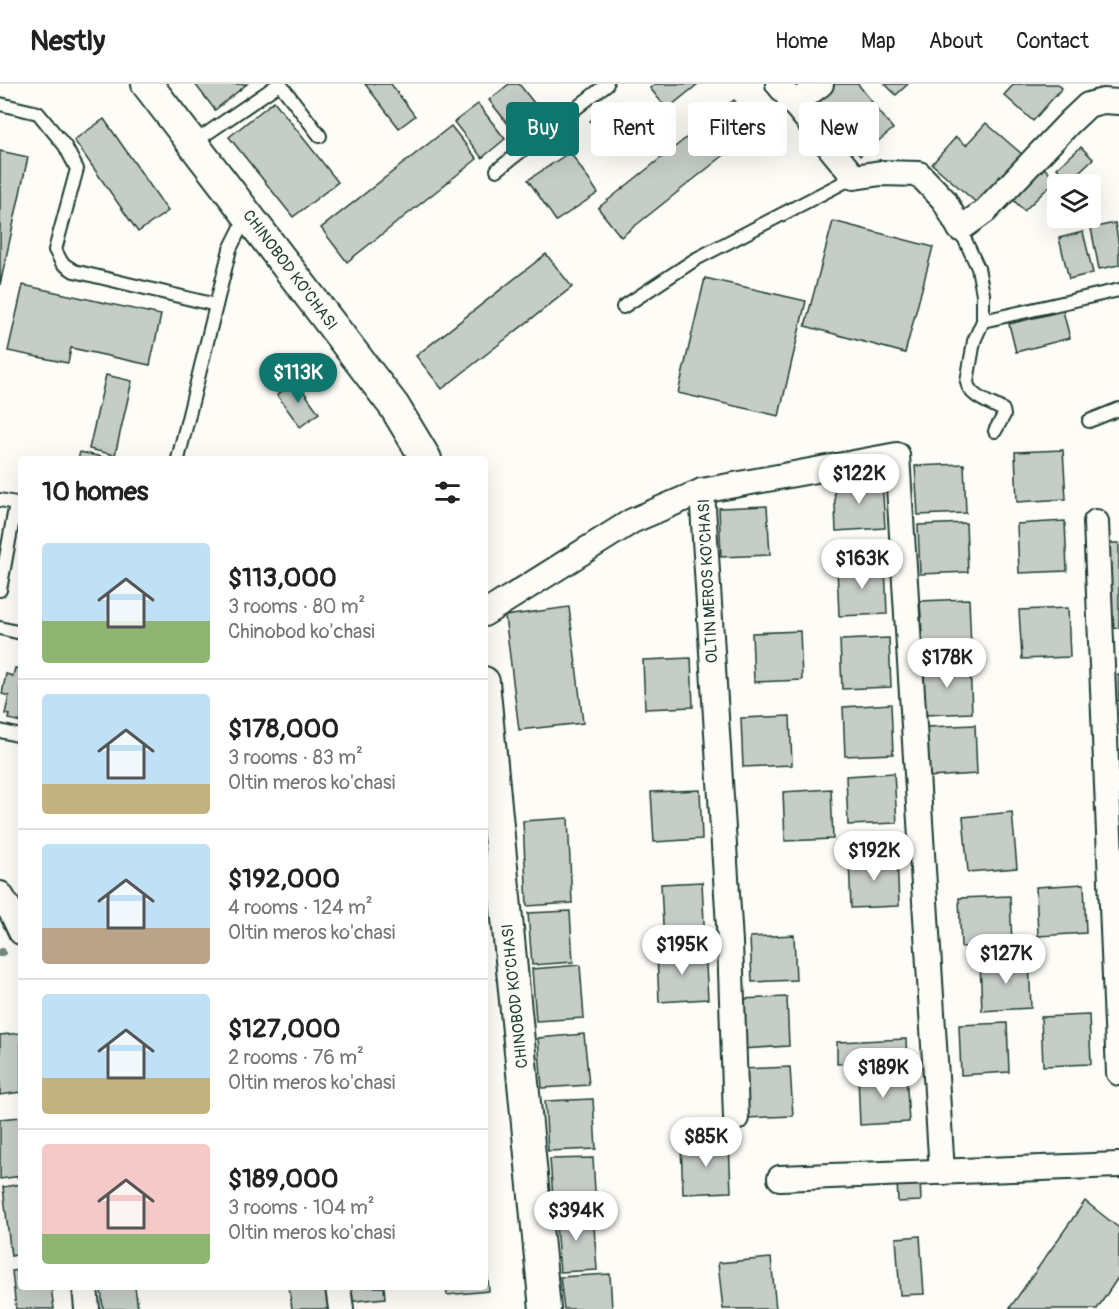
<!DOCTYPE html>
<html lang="en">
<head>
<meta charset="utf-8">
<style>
	body { margin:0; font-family:Pangolin,sans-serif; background:#f6f6f6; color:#222; height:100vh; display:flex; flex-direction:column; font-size:22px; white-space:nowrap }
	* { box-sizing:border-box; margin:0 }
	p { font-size:20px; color:#767676 }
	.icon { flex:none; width:33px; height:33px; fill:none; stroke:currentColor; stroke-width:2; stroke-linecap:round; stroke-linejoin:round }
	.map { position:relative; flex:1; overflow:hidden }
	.details { position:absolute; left:18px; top:372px; width:470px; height:834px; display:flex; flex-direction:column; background:#fff; border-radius:6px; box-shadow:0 6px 24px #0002 }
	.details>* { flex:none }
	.guide { position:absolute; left:506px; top:18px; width:524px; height:54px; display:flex; gap:12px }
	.tools { position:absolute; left:1047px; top:90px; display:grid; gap:12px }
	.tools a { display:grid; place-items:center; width:54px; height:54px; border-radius:6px; background:#fff; box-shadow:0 6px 24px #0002; font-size:30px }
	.price { position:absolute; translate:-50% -51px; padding:0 14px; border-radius:21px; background:#fff; color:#222; font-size:20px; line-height:39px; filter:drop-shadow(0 2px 3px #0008) }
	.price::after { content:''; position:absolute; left:50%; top:36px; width:18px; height:14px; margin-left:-9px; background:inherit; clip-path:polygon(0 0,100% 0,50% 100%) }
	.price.current { background:#0f766e; color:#fff }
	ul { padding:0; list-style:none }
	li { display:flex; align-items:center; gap:18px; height:150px; padding:0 24px }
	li+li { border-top:2px solid #e0e0e0 }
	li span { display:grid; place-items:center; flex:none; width:168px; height:120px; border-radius:6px; color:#555 }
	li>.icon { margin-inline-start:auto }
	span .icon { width:72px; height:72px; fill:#fffc; stroke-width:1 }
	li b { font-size:26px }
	h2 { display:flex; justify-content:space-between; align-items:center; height:72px; padding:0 24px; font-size:26px }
	.chip { padding:0 21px; border-radius:6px; background:#fff; box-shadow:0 6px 24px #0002; font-size:21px; line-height:54px }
	.chip.current { background:#0f766e; color:#fff }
	header { display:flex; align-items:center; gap:36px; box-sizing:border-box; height:84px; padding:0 30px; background:#fff; border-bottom:2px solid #e0e0e0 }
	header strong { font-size:28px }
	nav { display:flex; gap:33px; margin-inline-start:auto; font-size:21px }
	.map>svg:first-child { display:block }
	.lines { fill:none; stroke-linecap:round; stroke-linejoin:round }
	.stream { stroke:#75877f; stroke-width:8 }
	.building { fill:#c6cdc7; stroke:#1f3d34; stroke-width:1.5 }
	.service-casing { stroke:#1f3d34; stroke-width:16 }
	.minor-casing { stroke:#1f3d34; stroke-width:28 }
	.tertiary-casing { stroke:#1f3d34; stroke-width:34 }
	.service { stroke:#fdfcf7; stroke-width:12 }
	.minor { stroke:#fdfcf7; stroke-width:24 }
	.tertiary { stroke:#fdfcf7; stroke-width:30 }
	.labels { text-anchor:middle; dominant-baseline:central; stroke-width:4.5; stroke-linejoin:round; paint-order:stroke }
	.street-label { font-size:16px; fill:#1f3d34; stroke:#fdfcf7 }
</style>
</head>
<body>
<header>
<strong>Nestly</strong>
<nav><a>Home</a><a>Map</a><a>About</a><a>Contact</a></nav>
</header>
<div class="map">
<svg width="1119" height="1225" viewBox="0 0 1119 1225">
	<rect width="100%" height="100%" fill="#fdfcf7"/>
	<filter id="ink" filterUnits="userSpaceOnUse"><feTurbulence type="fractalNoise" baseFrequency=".0167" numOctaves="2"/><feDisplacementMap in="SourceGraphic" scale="12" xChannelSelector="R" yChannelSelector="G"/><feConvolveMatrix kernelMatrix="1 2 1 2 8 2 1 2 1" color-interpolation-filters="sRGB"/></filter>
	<g filter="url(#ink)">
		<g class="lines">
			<polyline class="stream" points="0,869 2,868"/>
		</g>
		<g class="building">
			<polygon points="195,0 247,0 215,26"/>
			<polygon points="365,0 391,0 415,32 399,44"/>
			<polygon points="509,0 519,0 541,28 515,49 489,16"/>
			<polygon points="655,0 698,0 667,25 650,4"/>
			<polygon points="832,0 858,0 893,45 860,72 814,15"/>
			<polygon points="885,0 908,0 896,11"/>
			<polygon points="1014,0 1058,0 1062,4 1033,37 1004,11"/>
			<polygon points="615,16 640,46 615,67 590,37"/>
			<polygon points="734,16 757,45 621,153 598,124"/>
			<polygon points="274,17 338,98 293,133 229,53"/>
			<polygon points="478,20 505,55 482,74 454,38"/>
			<polygon points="104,35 168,127 138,148 74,56"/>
			<polygon points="986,39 1023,71 979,121 932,80 956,53 966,61"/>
			<polygon points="451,42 477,75 347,178 321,144"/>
			<polygon points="1081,63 1093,75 1069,97 1057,84"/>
			<polygon points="0,67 28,73 0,201"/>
			<polygon points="570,68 598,109 556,137 528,96"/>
			<polygon points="1039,79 1056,96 1024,127 1008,110"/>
			<polygon points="833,137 933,163 905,269 805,242"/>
			<polygon points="1115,139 1119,162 1119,181 1099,185 1091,144"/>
			<polygon points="1083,148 1093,189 1069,195 1059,154"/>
			<polygon points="546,170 572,203 442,305 416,272"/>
			<polygon points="705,194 806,217 779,332 678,309"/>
			<polygon points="23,201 161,231 150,281 71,264 68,279 8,267"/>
			<polygon points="1063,227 1070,254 1016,268 1009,240"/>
			<polygon points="106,291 132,297 115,371 89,365"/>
			<polygon points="296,297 319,329 300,343 277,311"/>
			<polygon points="1063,366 1066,415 1017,418 1015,368"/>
			<polygon points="80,368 111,375 78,375"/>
			<polygon points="964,380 966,429 918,431 915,382"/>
			<polygon points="882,395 885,444 836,447 834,397"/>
			<polygon points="767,422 770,471 721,473 719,424"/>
			<polygon points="1065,437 1067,487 1019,489 1017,440"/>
			<polygon points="966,439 968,488 920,490 918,441"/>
			<polygon points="1107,459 1119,459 1119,544 1104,545"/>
			<polygon points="885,481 887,530 839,532 837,483"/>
			<polygon points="969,515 971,564 923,566 920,517"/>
			<polygon points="569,523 583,639 519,646 505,532"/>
			<polygon points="1068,524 1070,573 1022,575 1019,526"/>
			<polygon points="800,547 802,596 754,598 752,549"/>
			<polygon points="889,554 891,603 842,605 840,556"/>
			<polygon points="691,574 693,623 645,625 643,576"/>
			<polygon points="21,580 21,638 9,635 10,631 5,630 9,612 2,610 6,590 13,592 15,584 20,585"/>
			<polygon points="970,580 972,629 924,631 921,582"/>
			<polygon points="1119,591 1119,617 1109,616 1111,592"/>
			<polygon points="891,620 893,670 845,672 843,623"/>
			<polygon points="790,632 792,681 743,683 741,634"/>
			<polygon points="975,641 977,690 929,693 927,643"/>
			<polygon points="894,689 897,739 848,741 846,692"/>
			<polygon points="831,705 833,755 785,757 783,708"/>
			<polygon points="700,706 702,755 654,758 651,708"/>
			<polygon points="1012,728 1017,784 968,788 963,733"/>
			<polygon points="568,734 572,819 527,822 523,737"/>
			<polygon points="897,773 899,822 851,824 849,775"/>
			<polygon points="702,798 705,860 664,862 661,800"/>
			<polygon points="1084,800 1086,849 1038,852 1036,803"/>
			<polygon points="1010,812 1012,860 961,863 959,814"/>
			<polygon points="570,827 573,878 532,881 528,829"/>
			<polygon points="794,851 796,896 752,898 750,853"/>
			<polygon points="705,866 708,915 659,918 657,869"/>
			<polygon points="1029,875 1031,924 982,927 980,878"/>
			<polygon points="580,881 584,934 536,937 532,885"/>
			<polygon points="787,913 789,962 741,965 738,915"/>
			<polygon points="1089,931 1091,980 1043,982 1041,933"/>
			<polygon points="1007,939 1009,988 961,991 959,941"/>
			<polygon points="21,949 21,1008 0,1011 0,951"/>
			<polygon points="584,950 589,1001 542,1004 538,954"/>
			<polygon points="906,955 907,977 837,980 837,958"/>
			<polygon points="790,983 793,1032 744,1034 742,985"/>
			<polygon points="906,989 909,1038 860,1041 858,991"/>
			<polygon points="593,1015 596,1065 548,1067 545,1017"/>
			<polygon points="21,1033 21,1092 0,1095 0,1035"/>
			<polygon points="729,1059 731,1108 683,1110 681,1061"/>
			<polygon points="593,1074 596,1124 554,1126 550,1075"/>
			<polygon points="920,1096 921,1117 898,1118 897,1097"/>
			<polygon points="21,1100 21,1170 11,1172 3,1103"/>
			<polygon points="1085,1117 1119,1144 1119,1192 1097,1225 1009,1225"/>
			<polygon points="593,1128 597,1186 560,1188 555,1130"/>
			<polygon points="920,1152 924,1210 900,1211 896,1154"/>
			<polygon points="485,1164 489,1207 447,1211 446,1203 484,1203"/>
			<polygon points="771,1174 776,1225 723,1225 718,1179"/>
			<polygon points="21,1186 21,1203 51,1203 54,1225 16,1225 12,1187"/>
			<polygon points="610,1190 612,1225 564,1225 560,1193"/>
			<polygon points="120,1203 135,1203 138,1225 103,1225 101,1205"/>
			<polygon points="289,1203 329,1203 332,1225 292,1225"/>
			<polygon points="344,1203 384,1203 385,1214 346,1218"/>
		</g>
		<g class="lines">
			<defs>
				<g id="service">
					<polyline points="280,0 320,52"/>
					<polyline points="0,20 38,29 65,62 77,85 55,166 62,179 74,187 216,221"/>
					<polyline points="193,59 279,0"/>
					<polyline points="497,86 607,0"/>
					<path d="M960,145L978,184L983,210V237L974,257L967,298C969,313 991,319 1003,326L1004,331L995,347"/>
					<polyline points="623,223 696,175 854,93"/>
					<polyline points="983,237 1119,206"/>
					<polyline points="1089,337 1119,325"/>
					<polyline points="178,375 230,165 247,131"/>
					<polyline points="0,416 16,419 0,506"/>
					<polyline points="0,544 21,549"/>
					<polyline points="0,647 21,652"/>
				</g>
				<g id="minor">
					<polyline points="778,0 854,93 881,89 919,90 944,116 960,145 985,127 1070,38 1088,21 1103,17 1119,18"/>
					<polyline points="794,20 821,0"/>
					<polyline points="702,407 730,858 736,1034"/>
					<polyline points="1096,438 1119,989"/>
					<polyline points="484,530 632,437 702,407 897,371 942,1088"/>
					<polyline points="0,810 12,829 21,848"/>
					<polyline points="780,1094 1119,1081"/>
					<polyline points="85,1203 87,1225"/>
					<polyline points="338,1203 341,1225"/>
				</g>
				<g id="tertiary">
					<polyline points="147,0 394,322 426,375"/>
					<polyline points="484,598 545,1225"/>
				</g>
			</defs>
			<use href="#service" class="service-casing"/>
			<use href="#minor" class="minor-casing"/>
			<use href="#tertiary" class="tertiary-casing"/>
			<use href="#service" class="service"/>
			<use href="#minor" class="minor"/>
			<use href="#tertiary" class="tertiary"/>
		</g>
	</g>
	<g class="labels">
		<g class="street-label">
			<text transform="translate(290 186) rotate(53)">CHINOBOD KO'CHASI</text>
			<text transform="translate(708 497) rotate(-93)">OLTIN MEROS KO'CHASI</text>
			<text transform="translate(515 912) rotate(-96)">CHINOBOD KO'CHASI</text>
		</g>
	</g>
</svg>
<div class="tools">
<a><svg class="icon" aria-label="layers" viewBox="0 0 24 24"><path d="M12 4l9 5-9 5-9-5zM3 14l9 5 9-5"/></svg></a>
</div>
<b class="price current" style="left:298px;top:320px">$113K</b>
<b class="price" style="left:859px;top:421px">$122K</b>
<b class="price" style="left:862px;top:506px">$163K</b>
<b class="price" style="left:947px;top:605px">$178K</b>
<b class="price" style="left:874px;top:798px">$192K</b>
<b class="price" style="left:682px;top:892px">$195K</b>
<b class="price" style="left:1006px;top:901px">$127K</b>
<b class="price" style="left:883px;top:1015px">$189K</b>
<b class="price" style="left:706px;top:1084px">$85K</b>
<b class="price" style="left:576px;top:1158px">$394K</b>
<div class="guide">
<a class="chip current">Buy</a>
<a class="chip">Rent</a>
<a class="chip">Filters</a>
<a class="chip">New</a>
</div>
<section class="details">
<h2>10 homes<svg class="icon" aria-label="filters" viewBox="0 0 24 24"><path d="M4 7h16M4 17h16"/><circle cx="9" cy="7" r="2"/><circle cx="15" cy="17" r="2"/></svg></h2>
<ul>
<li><span style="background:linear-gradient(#bfe0f5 65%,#8fb573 0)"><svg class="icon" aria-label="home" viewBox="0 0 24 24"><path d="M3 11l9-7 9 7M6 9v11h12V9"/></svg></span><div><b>$113,000</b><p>3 rooms · 80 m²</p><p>Chinobod ko'chasi</p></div></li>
<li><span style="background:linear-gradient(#bfe0f5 75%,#c2b280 0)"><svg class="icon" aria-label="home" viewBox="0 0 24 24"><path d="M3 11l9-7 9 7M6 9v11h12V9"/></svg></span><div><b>$178,000</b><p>3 rooms · 83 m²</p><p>Oltin meros ko'chasi</p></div></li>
<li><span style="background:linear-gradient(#bfe0f5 70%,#b9a48a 0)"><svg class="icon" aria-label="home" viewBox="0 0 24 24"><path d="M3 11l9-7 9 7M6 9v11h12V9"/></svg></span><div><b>$192,000</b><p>4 rooms · 124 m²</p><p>Oltin meros ko'chasi</p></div></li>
<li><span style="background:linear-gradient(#bfe0f5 70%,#c2b280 0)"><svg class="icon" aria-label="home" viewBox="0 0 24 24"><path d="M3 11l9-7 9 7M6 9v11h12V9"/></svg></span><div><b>$127,000</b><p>2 rooms · 76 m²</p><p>Oltin meros ko'chasi</p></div></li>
<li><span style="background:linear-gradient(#f6c9c9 75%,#8fb573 0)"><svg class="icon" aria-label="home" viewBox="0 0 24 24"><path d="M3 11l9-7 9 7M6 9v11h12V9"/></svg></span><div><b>$189,000</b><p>3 rooms · 104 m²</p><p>Oltin meros ko'chasi</p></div></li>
</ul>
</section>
</div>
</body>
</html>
